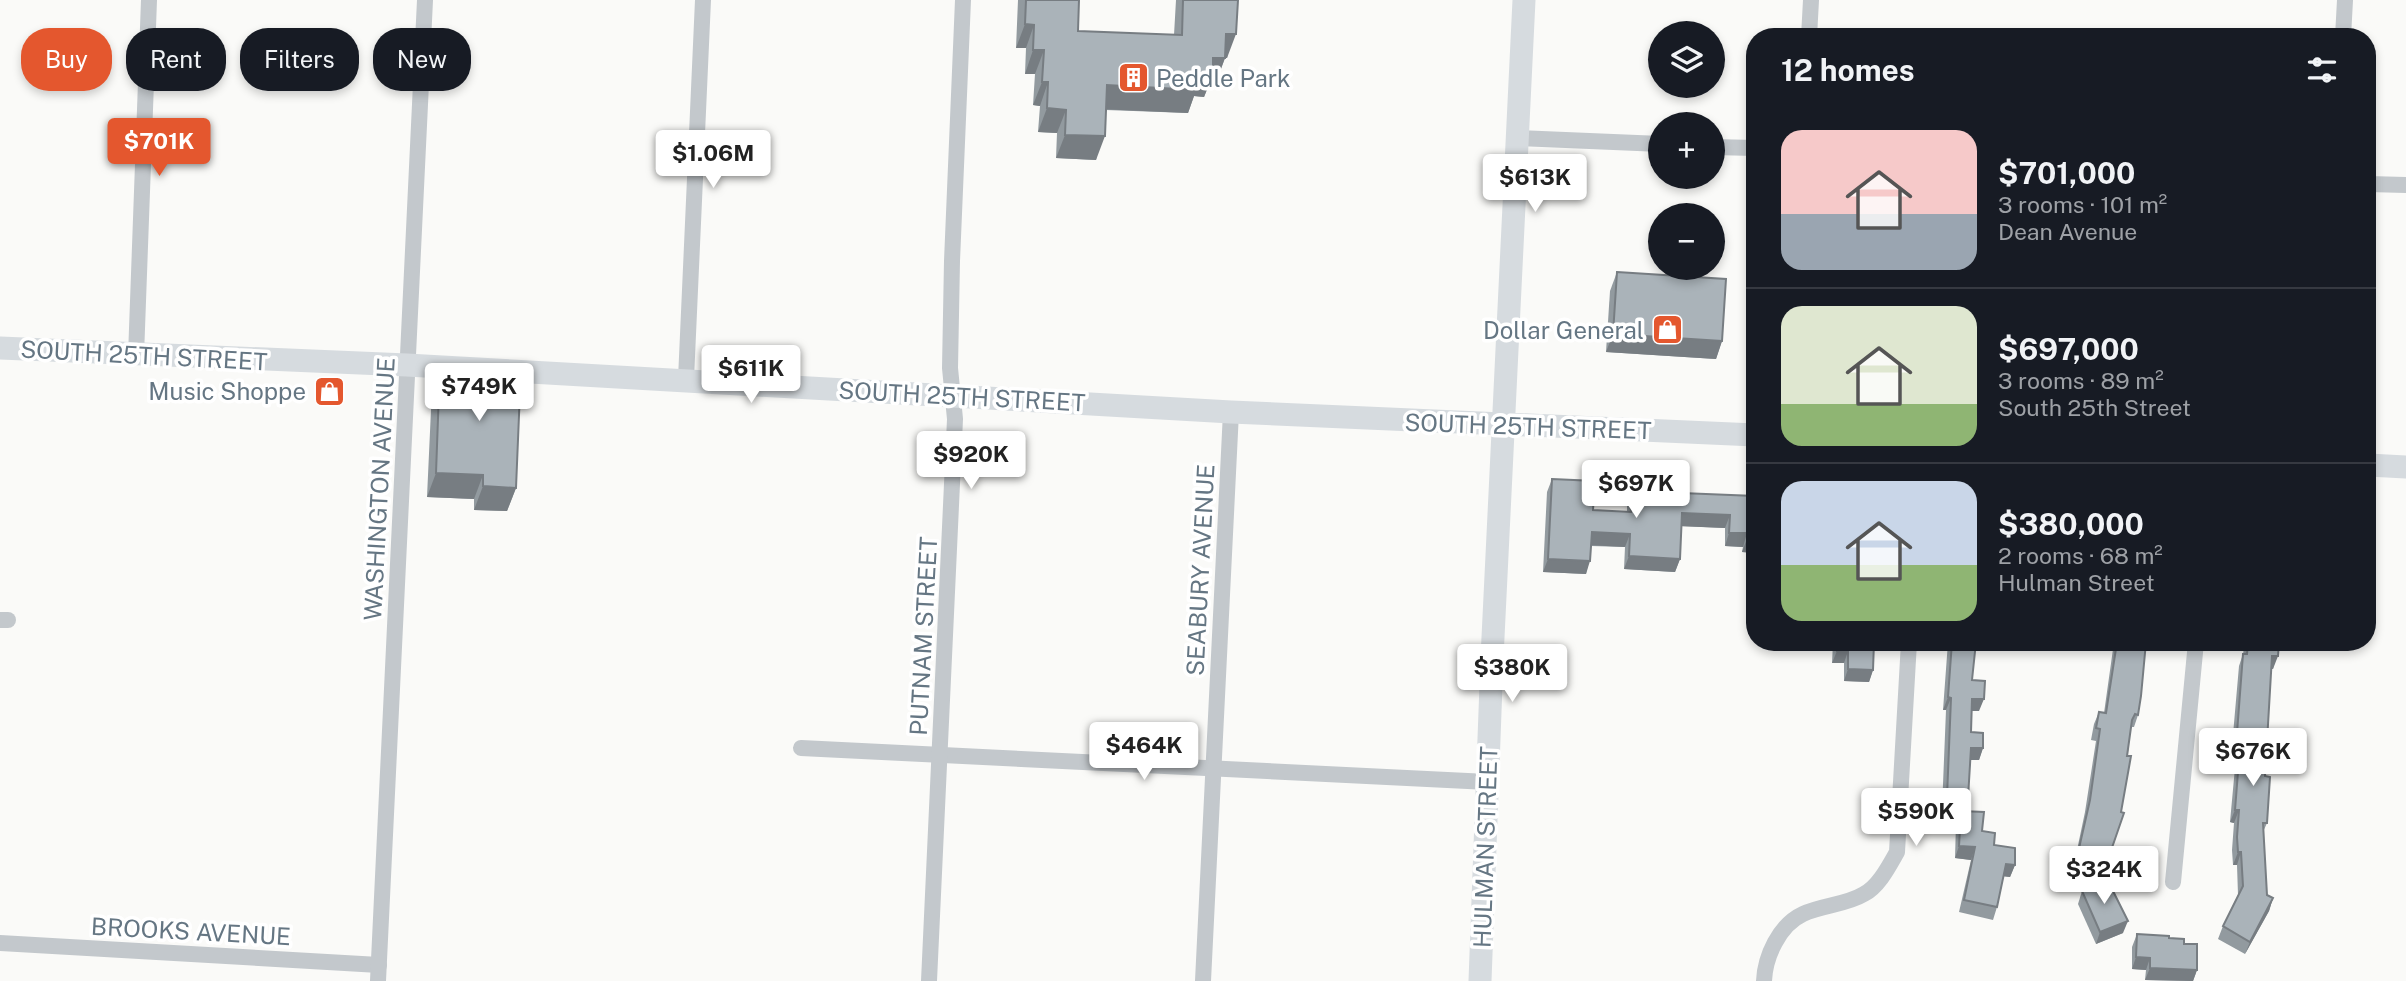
<!DOCTYPE html>
<html lang="en">
<head>
<meta charset="utf-8">
<style>
	body { margin:0; font-family:"Public Sans",sans-serif; background:#20242c; color:#f1f3f6; height:100vh; display:flex; flex-direction:column; font-size:26px; white-space:nowrap }
	* { box-sizing:border-box; margin:0 }
	p { font-size:23px; color:#9ea1a6 }
	.icon { flex:none; width:38px; height:38px; fill:none; stroke:currentColor; stroke-width:2; stroke-linecap:round; stroke-linejoin:round }
	.map { position:relative; flex:1; overflow:hidden }
	.drawer { position:absolute; left:1746px; top:28px; width:630px; height:623px; display:flex; flex-direction:column; background:#171b24; border-radius:28px; box-shadow:0 4px 10px #0003 }
	.drawer>* { flex:none }
	.top-card { position:absolute; left:21px; top:28px; width:665px; height:63px; display:flex; gap:14px }
	.controls { position:absolute; left:1648px; top:21px; display:grid; gap:14px }
	.controls a { display:grid; place-items:center; width:77px; height:77px; border-radius:50%; background:#171b24; box-shadow:0 4px 10px #0003; font-size:35px }
	.price { position:absolute; translate:-50% -60px; padding:0 16px; border-radius:7px; background:#fff; color:#222; font-size:23px; line-height:46px; filter:drop-shadow(0 2px 4px #0008) }
	.price::after { content:''; position:absolute; left:50%; top:42px; width:21px; height:16px; margin-left:-10px; background:inherit; clip-path:polygon(0 0,100% 0,50% 100%) }
	.price.selected { background:#e4572e; color:#fff }
	ul { padding:0; list-style:none }
	li { display:flex; align-items:center; gap:21px; height:175px; padding:0 35px }
	li+li { border-top:2px solid #363941 }
	li span { display:grid; place-items:center; flex:none; width:196px; height:140px; border-radius:21px; color:#555 }
	li>.icon { margin-inline-start:auto }
	span .icon { width:84px; height:84px; fill:#fffc; stroke-width:1 }
	li b { font-size:30px }
	h2 { display:flex; justify-content:space-between; align-items:center; height:84px; padding:0 35px; font-size:30px }
	.tag { padding:0 24px; border-radius:28px; background:#171b24; box-shadow:0 4px 10px #0003; font-size:24px; line-height:63px }
	.tag.selected { background:#e4572e; color:#fff }
	.map>svg:first-child { display:block }
	.lines { fill:none; stroke-linecap:round; stroke-linejoin:round }
	.street { stroke:#c3c8cc; stroke-width:16 }
	.secondary { stroke:#d6dbdf; stroke-width:23 }
	.wall { fill:#929a9f }
	.shaded-wall { fill:#777d82 }
	.building { fill:#aab3b9; stroke:#777d82; stroke-width:2 }
	.labels { text-anchor:middle; dominant-baseline:central; stroke-width:7; stroke-linejoin:round; paint-order:stroke }
	.poi-label { font-size:24px; fill:#657683; stroke:#fff; text-anchor:end }
	.street-label { font-size:24px; fill:#657683; stroke:#fff }
</style>
</head>
<body>
<div class="map">
<svg width="2406" height="981" viewBox="0 0 2406 981">
	<rect width="100%" height="100%" fill="#fafaf8"/>
	<g class="lines">
		<g class="street">
			<polyline points="1809,37 1811,0"/>
			<polyline points="2343,37 2345,0"/>
			<polyline points="1517,138 1661,144"/>
			<polyline points="1713,147 1755,148"/>
			<polyline points="2368,184 2406,185"/>
			<polyline points="136,356 149,0"/>
			<polyline points="686,379 703,0"/>
			<polyline points="0,620 8,620"/>
			<polyline points="801,748 1488,782"/>
			<polyline points="2173,882 2196,642"/>
			<polyline points="0,943 379,965"/>
			<polyline points="378,981 425,0"/>
			<polyline points="929,981 955,419 950,368 952,261 963,0"/>
			<polyline points="1203,981 1231,412"/>
			<path d="M1764,981C1765,957 1779,925 1803,914C1822,905 1846,905 1864,894C1879,886 1889,866 1897,852L1909,642"/>
		</g>
		<g class="secondary">
			<polyline points="0,348 407,365 1231,412 1755,435"/>
			<polyline points="2368,465 2406,467"/>
			<polyline points="1480,981 1492,658 1524,0"/>
		</g>
	</g>
	<g class="wall">
		<polygon points="1018,0 1079,0 1078,31 1174,35 1176,0 1238,0 1227,58 1225,58 1216,82 1210,82 1204,97 1194,96 1188,113 1106,110 1096,160 1056,158 1057,133 1038,132 1040,106 1033,105 1035,74 1025,74 1026,48 1016,48"/>
		<polygon points="1617,272 1722,341 1716,359 1606,352 1610,291"/>
		<polygon points="440,364 516,488 507,511 474,510 474,499 427,497 432,388"/>
		<polygon points="1552,479 1593,510 1627,512 1627,504 1632,491 1755,496 1755,553 1742,552 1743,547 1725,546 1725,528 1681,526 1680,559 1675,572 1624,569 1625,547 1591,546 1586,574 1543,572 1547,492"/>
		<polygon points="1833,642 1874,642 1873,670 1869,682 1844,681 1844,663 1832,663"/>
		<polygon points="1948,642 1976,642 1972,680 1979,711 1971,711 1971,732 1983,748 1979,760 1971,760 1964,810 1942,809 1946,710 1943,710"/>
		<polygon points="2114,642 2146,642 2138,715 2134,727 2131,727 2121,812 2124,813 2101,877 2073,869 2085,812 2096,741 2091,740 2094,724 2099,712 2104,713"/>
		<polygon points="2245,642 2279,642 2273,669 2271,668 2265,776 2267,823 2263,832 2267,895 2273,898 2269,911 2245,954 2218,939 2223,926 2238,895 2237,865 2233,865 2232,850 2234,823 2230,822 2237,746 2232,746 2239,666 2243,654"/>
		<polygon points="1961,811 1982,831 1994,845 2015,865 2010,877 2003,876 1997,907 1993,920 1959,912 1971,860 1955,858 1956,823"/>
		<polygon points="2082,891 2123,933 2096,944 2078,904"/>
		<polygon points="2137,934 2169,938 2184,944 2197,970 2193,981 2145,980 2146,970 2132,969 2132,947"/>
	</g>
	<g class="shaded-wall">
		<polygon points="1025,24 1034,25 1026,48 1016,48"/>
		<polygon points="1226,34 1236,34 1227,58 1218,58"/>
		<polygon points="1033,50 1044,50 1035,74 1025,74"/>
		<polygon points="1213,58 1225,58 1216,82 1210,82 1204,97 1194,96 1188,113 1098,109 1107,85 1198,72"/>
		<polygon points="1042,82 1048,82 1040,106 1033,105"/>
		<polygon points="1047,108 1066,110 1057,133 1038,132"/>
		<polygon points="1065,135 1105,136 1096,160 1056,158"/>
		<polygon points="1613,334 1722,341 1716,359 1606,352"/>
		<polygon points="436,473 483,475 474,499 427,497"/>
		<polygon points="483,486 516,488 507,511 474,510"/>
		<polygon points="1682,513 1730,515 1725,528 1677,526"/>
		<polygon points="1592,532 1630,534 1625,547 1587,545"/>
		<polygon points="1729,533 1747,533 1743,547 1725,546"/>
		<polygon points="1747,539 1755,540 1755,553 1742,552"/>
		<polygon points="1629,556 1680,559 1675,572 1624,569"/>
		<polygon points="1548,559 1590,561 1586,574 1543,572"/>
		<polygon points="1837,651 1848,651 1844,663 1832,663"/>
		<polygon points="2272,656 2278,656 2273,669 2267,668"/>
		<polygon points="1848,669 1873,670 1869,682 1844,681"/>
		<polygon points="1948,697 1951,698 1946,710 1943,710"/>
		<polygon points="1972,699 1984,699 1979,711 1967,711"/>
		<polygon points="2237,733 2241,734 2237,746 2232,746"/>
		<polygon points="1971,748 1983,748 1979,760 1967,760"/>
		<polygon points="1947,797 1968,798 1964,810 1942,809"/>
		<polygon points="2235,810 2239,810 2234,823 2230,822"/>
		<polygon points="1959,846 1975,847 1971,860 1955,858"/>
		<polygon points="2238,852 2241,852 2237,865 2233,865"/>
		<polygon points="2006,864 2015,865 2010,877 2001,876"/>
		<polygon points="2273,898 2269,911 2245,954 2250,942"/>
		<polygon points="2128,921 2123,933 2096,944 2100,932"/>
		<polygon points="2136,957 2150,958 2146,970 2132,969"/>
		<polygon points="2150,968 2197,970 2193,981 2145,980"/>
	</g>
	<g class="building">
		<polygon points="1026,0 1079,0 1078,31 1182,35 1183,0 1238,0 1236,34 1226,34 1225,58 1213,58 1213,73 1198,72 1197,90 1107,85 1105,136 1065,135 1066,110 1047,108 1048,82 1042,82 1044,50 1033,50 1034,25 1025,24"/>
		<polygon points="1617,272 1726,279 1722,341 1613,334"/>
		<polygon points="440,364 521,367 516,488 483,486 483,475 436,473"/>
		<polygon points="1552,479 1595,481 1593,510 1631,512 1632,491 1755,496 1755,540 1747,539 1747,533 1729,533 1730,515 1682,513 1680,559 1629,556 1630,534 1592,532 1590,561 1548,559"/>
		<polygon points="1837,642 1874,642 1873,670 1848,669 1848,651 1837,651"/>
		<polygon points="1952,642 1976,642 1972,680 1985,681 1984,699 1972,699 1971,732 1983,733 1983,748 1971,748 1968,798 1947,797 1951,698 1948,697"/>
		<polygon points="2117,642 2146,642 2141,696 2138,715 2135,714 2132,720 2127,756 2131,756 2121,812 2124,813 2106,865 2077,857 2090,800 2100,729 2096,728 2099,712 2106,713"/>
		<polygon points="2248,642 2279,642 2278,656 2272,656 2265,776 2270,777 2267,823 2263,823 2267,895 2273,898 2250,942 2223,926 2243,886 2241,852 2238,852 2237,837 2239,810 2235,810 2241,734 2237,733 2243,654 2247,654"/>
		<polygon points="1961,811 1984,812 1982,831 1995,833 1994,845 2015,848 2015,865 2006,864 1997,907 1964,900 1975,847 1959,846"/>
		<polygon points="2107,879 2128,921 2100,932 2082,891"/>
		<polygon points="2137,934 2169,936 2169,938 2184,939 2184,944 2197,944 2197,970 2150,968 2150,958 2136,957"/>
	</g>
	<defs>
		<symbol id="building-square" viewBox="-11 -11 22 22"><rect x="-9" y="-9" width="18" height="18" rx="4" fill="#e4572e" stroke="#fff"/><path d="M-4-6H4V6H1V3H-1V6H-4ZM-2.5-4.3h1.7v1.8h-1.7ZM.8-4.3h1.7v1.8H.8ZM-2.5-1h1.7V.8h-1.7ZM.8-1h1.7V.8H.8Z" fill="#fff"/></symbol>
		<symbol id="shop-square" viewBox="-11 -11 22 22"><rect x="-9" y="-9" width="18" height="18" rx="4" fill="#e4572e" stroke="#fff"/><path d="M-5-2.5h2.3a2.7 3.5 0 0 1 5.4 0H5L5.5 6h-11ZM-1.5-2.5h3a1.5 2.3 0 0 0-3 0Z" fill="#fff"/></symbol>
	</defs>
	<g fill-rule="evenodd">
		<use href="#building-square" x="1116" y="60" width="35" height="35"/>
		<use href="#shop-square" x="1650" y="312" width="35" height="35"/>
		<use href="#shop-square" x="312" y="374" width="35" height="35"/>
	</g>
	<g class="labels">
		<g class="poi-label">
			<text x="1156" y="78" text-anchor="start">Peddle Park</text>
			<text x="1644" y="330">Dollar General</text>
			<text x="306" y="391">Music Shoppe</text>
		</g>
		<g class="street-label">
			<text transform="translate(144 355) rotate(3)">SOUTH 25TH STREET</text>
			<text transform="translate(962 396) rotate(3)">SOUTH 25TH STREET</text>
			<text transform="translate(1528 426) rotate(2)">SOUTH 25TH STREET</text>
			<text transform="translate(379 489) rotate(-87)">WASHINGTON AVENUE</text>
			<text transform="translate(1200 570) rotate(-87)">SEABURY AVENUE</text>
			<text transform="translate(923 636) rotate(-87)">PUTNAM STREET</text>
			<text transform="translate(1485 847) rotate(-88)">HULMAN STREET</text>
			<text transform="translate(191 931) rotate(3)">BROOKS AVENUE</text>
		</g>
	</g>
</svg>
<div class="controls">
<a><svg class="icon" aria-label="layers" viewBox="0 0 24 24"><path d="M12 4l9 5-9 5-9-5zM3 14l9 5 9-5"/></svg></a>
<a>+</a>
<a>−</a>
</div>
<b class="price selected" style="left:159px;top:178px">$701K</b>
<b class="price" style="left:713px;top:190px">$1.06M</b>
<b class="price" style="left:1535px;top:214px">$613K</b>
<b class="price" style="left:751px;top:405px">$611K</b>
<b class="price" style="left:479px;top:423px">$749K</b>
<b class="price" style="left:971px;top:491px">$920K</b>
<b class="price" style="left:1636px;top:520px">$697K</b>
<b class="price" style="left:1512px;top:704px">$380K</b>
<b class="price" style="left:1144px;top:782px">$464K</b>
<b class="price" style="left:2253px;top:788px">$676K</b>
<b class="price" style="left:1916px;top:848px">$590K</b>
<b class="price" style="left:2104px;top:906px">$324K</b>
<div class="top-card">
<a class="tag selected">Buy</a>
<a class="tag">Rent</a>
<a class="tag">Filters</a>
<a class="tag">New</a>
</div>
<section class="drawer">
<h2>12 homes<svg class="icon" aria-label="filters" viewBox="0 0 24 24"><path d="M4 7h16M4 17h16"/><circle cx="9" cy="7" r="2"/><circle cx="15" cy="17" r="2"/></svg></h2>
<ul>
<li><span style="background:linear-gradient(#f6c9c9 60%,#9aa5b1 0)"><svg class="icon" aria-label="home" viewBox="0 0 24 24"><path d="M3 11l9-7 9 7M6 9v11h12V9"/></svg></span><div><b>$701,000</b><p>3 rooms · 101 m²</p><p>Dean Avenue</p></div></li>
<li><span style="background:linear-gradient(#dfe7d0 70%,#8fb573 0)"><svg class="icon" aria-label="home" viewBox="0 0 24 24"><path d="M3 11l9-7 9 7M6 9v11h12V9"/></svg></span><div><b>$697,000</b><p>3 rooms · 89 m²</p><p>South 25th Street</p></div></li>
<li><span style="background:linear-gradient(#c9d6e8 60%,#8fb573 0)"><svg class="icon" aria-label="home" viewBox="0 0 24 24"><path d="M3 11l9-7 9 7M6 9v11h12V9"/></svg></span><div><b>$380,000</b><p>2 rooms · 68 m²</p><p>Hulman Street</p></div></li>
</ul>
</section>
</div>
</body>
</html>
